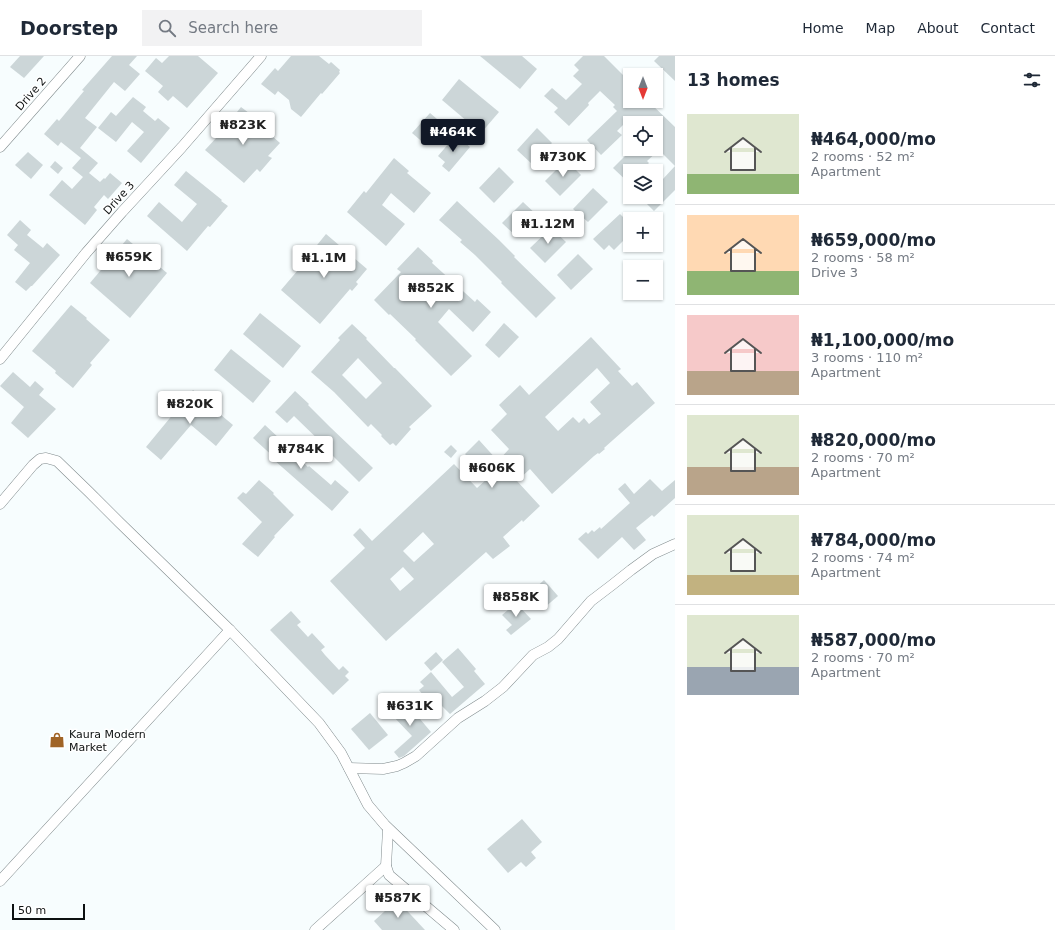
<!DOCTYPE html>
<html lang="en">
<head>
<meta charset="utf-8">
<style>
	body { margin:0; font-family:"DejaVu Sans",sans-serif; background:#f2f2f3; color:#1f2937; height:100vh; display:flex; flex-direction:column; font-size:15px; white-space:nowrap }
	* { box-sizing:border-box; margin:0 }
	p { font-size:13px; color:#747a83 }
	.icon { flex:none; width:22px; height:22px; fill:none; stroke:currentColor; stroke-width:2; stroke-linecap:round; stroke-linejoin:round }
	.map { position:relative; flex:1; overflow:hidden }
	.details { display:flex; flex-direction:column; background:#fff; width:380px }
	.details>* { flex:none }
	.needle { width:26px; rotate:180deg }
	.tools { position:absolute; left:623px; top:12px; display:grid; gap:8px }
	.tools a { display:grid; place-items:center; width:40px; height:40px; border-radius:0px; background:#fff; box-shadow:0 1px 3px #0004; font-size:20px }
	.scale { position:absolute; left:12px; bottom:10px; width:73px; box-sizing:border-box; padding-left:4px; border:2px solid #0d1111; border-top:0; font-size:11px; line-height:14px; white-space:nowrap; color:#0d1111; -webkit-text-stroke:3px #fff; paint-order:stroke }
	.price { position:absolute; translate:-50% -34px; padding:0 9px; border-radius:4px; background:#fff; color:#222; font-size:13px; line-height:26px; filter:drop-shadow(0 1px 2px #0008) }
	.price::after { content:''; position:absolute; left:50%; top:24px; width:12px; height:9px; margin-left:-6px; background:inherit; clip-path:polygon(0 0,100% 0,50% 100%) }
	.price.selected { background:#111827; color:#fff }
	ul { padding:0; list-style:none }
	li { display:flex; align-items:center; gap:12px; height:100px; padding:0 12px }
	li+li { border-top:1px solid #e0e1e3 }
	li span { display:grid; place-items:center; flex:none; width:112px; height:80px; border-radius:0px; color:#555 }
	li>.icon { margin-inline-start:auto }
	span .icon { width:48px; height:48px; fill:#fffc; stroke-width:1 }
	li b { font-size:17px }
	h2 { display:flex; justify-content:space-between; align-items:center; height:48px; padding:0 12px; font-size:17px }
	header { display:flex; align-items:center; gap:24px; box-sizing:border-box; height:56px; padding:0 20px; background:#fff; border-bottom:1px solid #e0e1e3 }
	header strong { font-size:19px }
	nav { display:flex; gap:22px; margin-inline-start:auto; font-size:14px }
	.search { width:280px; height:36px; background:#f2f2f3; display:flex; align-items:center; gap:10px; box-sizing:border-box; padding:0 14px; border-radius:0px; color:#747a83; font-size:15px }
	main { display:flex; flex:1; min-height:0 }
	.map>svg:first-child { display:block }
	.building { fill:#ccd6d8; fill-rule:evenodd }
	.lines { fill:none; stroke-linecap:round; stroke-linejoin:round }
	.street-casing { stroke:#818b8d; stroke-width:11 }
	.street { stroke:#fff; stroke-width:10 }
	.labels { text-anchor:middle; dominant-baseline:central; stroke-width:3; stroke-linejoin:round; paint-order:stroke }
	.street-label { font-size:11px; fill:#0d1111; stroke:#fff }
	.poi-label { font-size:11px; fill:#0d1111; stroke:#fff; text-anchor:start }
</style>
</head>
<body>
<header>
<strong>Doorstep</strong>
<div class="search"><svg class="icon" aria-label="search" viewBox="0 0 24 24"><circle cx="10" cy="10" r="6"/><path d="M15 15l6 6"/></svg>Search here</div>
<nav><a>Home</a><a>Map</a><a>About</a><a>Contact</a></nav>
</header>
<main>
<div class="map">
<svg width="675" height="874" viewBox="0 0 675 874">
	<rect width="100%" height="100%" fill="#f7fdfe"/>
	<g class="building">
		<polygon points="20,0 44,0 24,22 10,11"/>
		<polygon points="112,0 137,0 129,9 140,18 125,35 114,26 85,62 97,71 80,92 98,107 89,117 100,126 104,122 105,123 110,117 122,127 108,143 104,139 94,151 97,154 85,169 49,139 62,124 72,133 83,121 72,112 81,102 61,86 58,90 44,78 57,63 59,65 84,35 82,34"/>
		<polygon points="169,0 198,0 218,17 187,52 173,40 168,45 158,36 163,30 145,15 156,2 162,7"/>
		<polygon points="291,0 319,0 329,8 331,6 340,14 339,16 340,17 322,38 321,37 301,61 291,53 289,44 278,35 275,39 261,28 275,12 278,15"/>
		<polygon points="480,0 522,0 537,13 520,33"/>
		<polygon points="583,0 604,0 630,26 630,45 648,45 675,71 675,110 659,94 647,105 649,107 641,115 630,115 630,128 613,112 632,93 658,93 656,91 656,67 625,67 617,75 622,79 601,99 587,84 617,55 613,51 615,49 600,35 588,47 589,49 569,70 554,56 558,52 544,40 552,32 566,44 582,28 573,20 579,14 574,9"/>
		<polygon points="659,0 675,0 675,25 654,5"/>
		<polygon points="459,23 499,56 481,77 442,44"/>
		<polygon points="133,41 146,51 143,55 155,65 158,62 170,72 141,107 127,95 144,76 132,66 116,86 98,72 111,56 116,60"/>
		<polygon points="241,51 257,63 255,65 280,87 268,100 272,102 260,116 257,113 244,127 205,94 217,81"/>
		<polygon points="430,57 444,69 426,89 412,77"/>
		<polygon points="537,72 552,87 532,108 517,94"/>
		<polygon points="456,79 470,91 449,116 442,110 445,106 438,100"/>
		<polygon points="28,96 43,109 31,123 15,109"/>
		<polygon points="394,102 409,115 407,117 431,137 414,157 391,137 382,149 405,168 386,190 347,156 364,135 366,137"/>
		<polygon points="566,104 581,119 560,140 545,125"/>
		<polygon points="55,105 63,112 58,118 50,111"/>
		<polygon points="675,110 675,134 654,155 640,141 656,141 656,123 660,119 663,123"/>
		<polygon points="499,111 514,126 494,147 479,132"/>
		<polygon points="186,115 222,144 221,145 228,150 210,171 208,170 187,195 147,160 159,146 182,166 197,148 174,129"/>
		<polygon points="593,132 608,146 588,166 573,153"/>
		<polygon points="457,145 499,184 515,200 514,201 556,242 536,262 501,227 502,226 475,199 460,186 462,184 439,164"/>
		<polygon points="523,146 538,160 517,181 502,167"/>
		<polygon points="620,158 630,168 630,178 614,194 609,189 604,194 593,183"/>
		<polygon points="20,164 31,174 27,179 43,192 47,187 60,199 32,230 31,230 26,235 15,226 30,207 14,194 18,189 7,179"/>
		<polygon points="551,172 566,186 545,207 530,192"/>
		<polygon points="326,178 367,213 356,226 358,228 352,235 350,233 320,268 281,234 298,214 299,215 311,201 309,199"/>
		<polygon points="127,183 167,217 130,262 90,227"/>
		<polygon points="418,191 433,205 432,207 475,246 477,243 491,256 473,276 449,253 438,266 472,300 451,320 415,284 416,283 390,258 389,259 374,244 401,216 397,213"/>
		<polygon points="578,198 593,213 571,234 557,219"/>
		<polygon points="71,249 87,262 86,263 110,284 90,307 92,309 73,332 55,317 56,315 32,295"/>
		<polygon points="260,257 301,290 283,312 243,278"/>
		<polygon points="504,267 519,281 499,302 485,289"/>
		<path d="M352,268L367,282L366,283L394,312H395L432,350L409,371L411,373L396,390L393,387L390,389L381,380L382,379L371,368L368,371L334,336L311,316L340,284L338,282ZM358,302L382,327L366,343L342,319Z"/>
		<path d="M591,281L621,313L618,315L632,330L637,326L655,347L613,384L604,392L605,393L599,398L598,397L594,400L552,438L530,413L517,425L540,450L523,466L522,464L503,481L510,490L493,503L486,496L386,585L330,525L365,492L353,479L360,472L372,485L454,408L477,432L488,422L465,398L479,384L498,405L509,393L491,374L507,358L499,349L520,329L529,339ZM597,312L610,327L590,346L601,358L589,368L584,362L579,367L573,361L558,375L545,361ZM423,476L434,488L414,506L403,495ZM403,511L414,523L400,535L390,523Z"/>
		<polygon points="231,293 271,325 253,347 214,314"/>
		<polygon points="13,316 30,331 35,325 44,333 39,339 56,353 28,382 11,367 24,351 0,330"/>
		<polygon points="193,334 210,348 209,349 233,369 216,390 191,369 161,404 146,391"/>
		<polygon points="295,335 309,348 308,349 330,371 373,412 359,426 327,394 328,393 294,360 287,367 275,356 281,350"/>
		<polygon points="265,369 280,383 279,384 308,411 309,410 331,429 335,424 349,436 332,455 274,404 276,403 253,382"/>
		<polygon points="451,389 457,395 451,402 444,396"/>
		<polygon points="650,423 662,435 675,424 675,442 654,461 652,459 636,472 646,484 634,494 622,481 598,503 578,483 586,476 588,478 592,474 594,476 600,471 601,473 630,447 618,433 625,427 634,438"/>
		<polygon points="259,424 274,437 273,438 294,459 274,480 275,481 258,501 242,488 262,466 237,442 243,436 246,438"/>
		<polygon points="544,524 558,540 544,552 530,537"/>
		<polygon points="516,547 531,563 511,579 506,574 512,569 502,559"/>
		<polygon points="291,555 301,566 297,569 308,581 312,577 325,591 321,594 325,599 339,614 343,610 349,616 345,620 349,624 333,639 270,574"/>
		<polygon points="458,592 476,613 474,615 485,628 450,658 438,646 434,649 430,644 428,645 419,634 424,630 420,626 431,616 452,641 464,631 442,606"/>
		<polygon points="436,596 443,604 431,615 424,607"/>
		<polygon points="399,645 403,649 407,646 421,662 420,663 431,676 404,700 399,702 394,696 412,680 392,659 397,654 393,651"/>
		<polygon points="370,657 388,679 369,694 351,673"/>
		<polygon points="522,763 542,786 531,796 536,802 526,811 521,806 508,817 487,793"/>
		<polygon points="397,844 425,874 382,874 374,865"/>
	</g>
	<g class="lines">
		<defs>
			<g id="street">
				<polyline points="0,91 80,0"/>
				<polyline points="0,303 86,197 122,156 182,91 261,0"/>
				<polyline points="0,448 33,409 40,403 46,402 57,405 89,436 120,467 230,574 319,667 341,697 368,749 385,769 495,874"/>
				<polyline points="349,712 383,713 397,710 404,707 416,700 458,662 485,645 503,631 533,599 548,591 558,583 591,545 612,529 631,514 653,498 675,488"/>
				<polyline points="388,773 386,810 389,819 454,874"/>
				<polyline points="0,825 230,574"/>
				<polyline points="315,874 386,810"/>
			</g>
		</defs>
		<use href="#street" class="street-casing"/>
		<use href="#street" class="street"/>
	</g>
	<defs>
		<symbol id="shop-bare" viewBox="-9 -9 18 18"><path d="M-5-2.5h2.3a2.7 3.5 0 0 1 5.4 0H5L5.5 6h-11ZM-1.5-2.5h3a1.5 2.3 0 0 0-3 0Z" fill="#a06426" stroke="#fff" stroke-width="2.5" paint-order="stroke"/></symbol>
	</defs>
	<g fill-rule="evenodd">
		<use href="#shop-bare" x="46" y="673" width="22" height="22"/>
	</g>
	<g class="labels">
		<g class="street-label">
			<text transform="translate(31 38) rotate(-49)">Drive 2</text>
			<text transform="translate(119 142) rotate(-48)">Drive 3</text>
		</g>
		<g class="poi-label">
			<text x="69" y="678">Kaura Modern<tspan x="69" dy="13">Market</tspan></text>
		</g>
	</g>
</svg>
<div class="tools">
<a><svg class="needle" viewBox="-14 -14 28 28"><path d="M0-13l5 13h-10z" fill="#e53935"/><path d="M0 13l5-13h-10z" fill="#747a83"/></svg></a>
<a><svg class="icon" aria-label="locate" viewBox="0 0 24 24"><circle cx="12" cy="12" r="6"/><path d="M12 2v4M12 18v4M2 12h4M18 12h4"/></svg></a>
<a><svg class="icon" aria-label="layers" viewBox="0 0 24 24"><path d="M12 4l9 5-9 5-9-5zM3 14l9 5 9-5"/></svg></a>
<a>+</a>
<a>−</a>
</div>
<div class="scale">50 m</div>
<b class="price" style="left:243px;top:90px">₦823K</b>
<b class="price selected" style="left:453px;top:97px">₦464K</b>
<b class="price" style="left:563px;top:122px">₦730K</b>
<b class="price" style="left:548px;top:189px">₦1.12M</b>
<b class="price" style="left:129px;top:222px">₦659K</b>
<b class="price" style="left:324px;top:223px">₦1.1M</b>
<b class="price" style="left:431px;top:253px">₦852K</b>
<b class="price" style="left:190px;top:369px">₦820K</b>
<b class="price" style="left:301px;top:414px">₦784K</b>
<b class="price" style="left:492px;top:433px">₦606K</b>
<b class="price" style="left:516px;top:562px">₦858K</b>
<b class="price" style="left:410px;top:671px">₦631K</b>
<b class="price" style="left:398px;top:863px">₦587K</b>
</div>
<section class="details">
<h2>13 homes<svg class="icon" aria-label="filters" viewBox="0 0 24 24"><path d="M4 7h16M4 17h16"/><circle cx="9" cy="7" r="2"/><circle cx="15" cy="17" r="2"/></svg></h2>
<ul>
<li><span style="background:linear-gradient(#dfe7d0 75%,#8fb573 0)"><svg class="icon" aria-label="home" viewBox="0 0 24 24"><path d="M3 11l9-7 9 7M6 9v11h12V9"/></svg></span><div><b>₦464,000/mo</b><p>2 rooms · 52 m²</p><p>Apartment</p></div></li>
<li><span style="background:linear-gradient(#ffd9b3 70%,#8fb573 0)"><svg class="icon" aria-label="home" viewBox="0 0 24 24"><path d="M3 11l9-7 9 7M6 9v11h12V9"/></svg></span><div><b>₦659,000/mo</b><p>2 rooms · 58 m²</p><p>Drive 3</p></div></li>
<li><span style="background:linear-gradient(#f6c9c9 70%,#b9a48a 0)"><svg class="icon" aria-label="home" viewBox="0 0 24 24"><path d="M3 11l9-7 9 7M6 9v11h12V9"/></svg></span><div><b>₦1,100,000/mo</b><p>3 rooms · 110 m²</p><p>Apartment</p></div></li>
<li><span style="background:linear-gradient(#dfe7d0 65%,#b9a48a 0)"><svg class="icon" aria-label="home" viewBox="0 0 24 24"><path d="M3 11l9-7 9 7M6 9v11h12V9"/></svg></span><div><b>₦820,000/mo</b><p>2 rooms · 70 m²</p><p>Apartment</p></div></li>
<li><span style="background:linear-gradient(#dfe7d0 75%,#c2b280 0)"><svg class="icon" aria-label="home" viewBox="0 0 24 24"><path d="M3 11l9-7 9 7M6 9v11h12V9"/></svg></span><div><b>₦784,000/mo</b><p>2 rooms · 74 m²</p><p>Apartment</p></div></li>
<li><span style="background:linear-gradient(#dfe7d0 65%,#9aa5b1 0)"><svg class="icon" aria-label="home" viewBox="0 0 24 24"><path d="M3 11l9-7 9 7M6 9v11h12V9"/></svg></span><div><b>₦587,000/mo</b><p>2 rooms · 70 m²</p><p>Apartment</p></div></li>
</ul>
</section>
</main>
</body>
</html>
